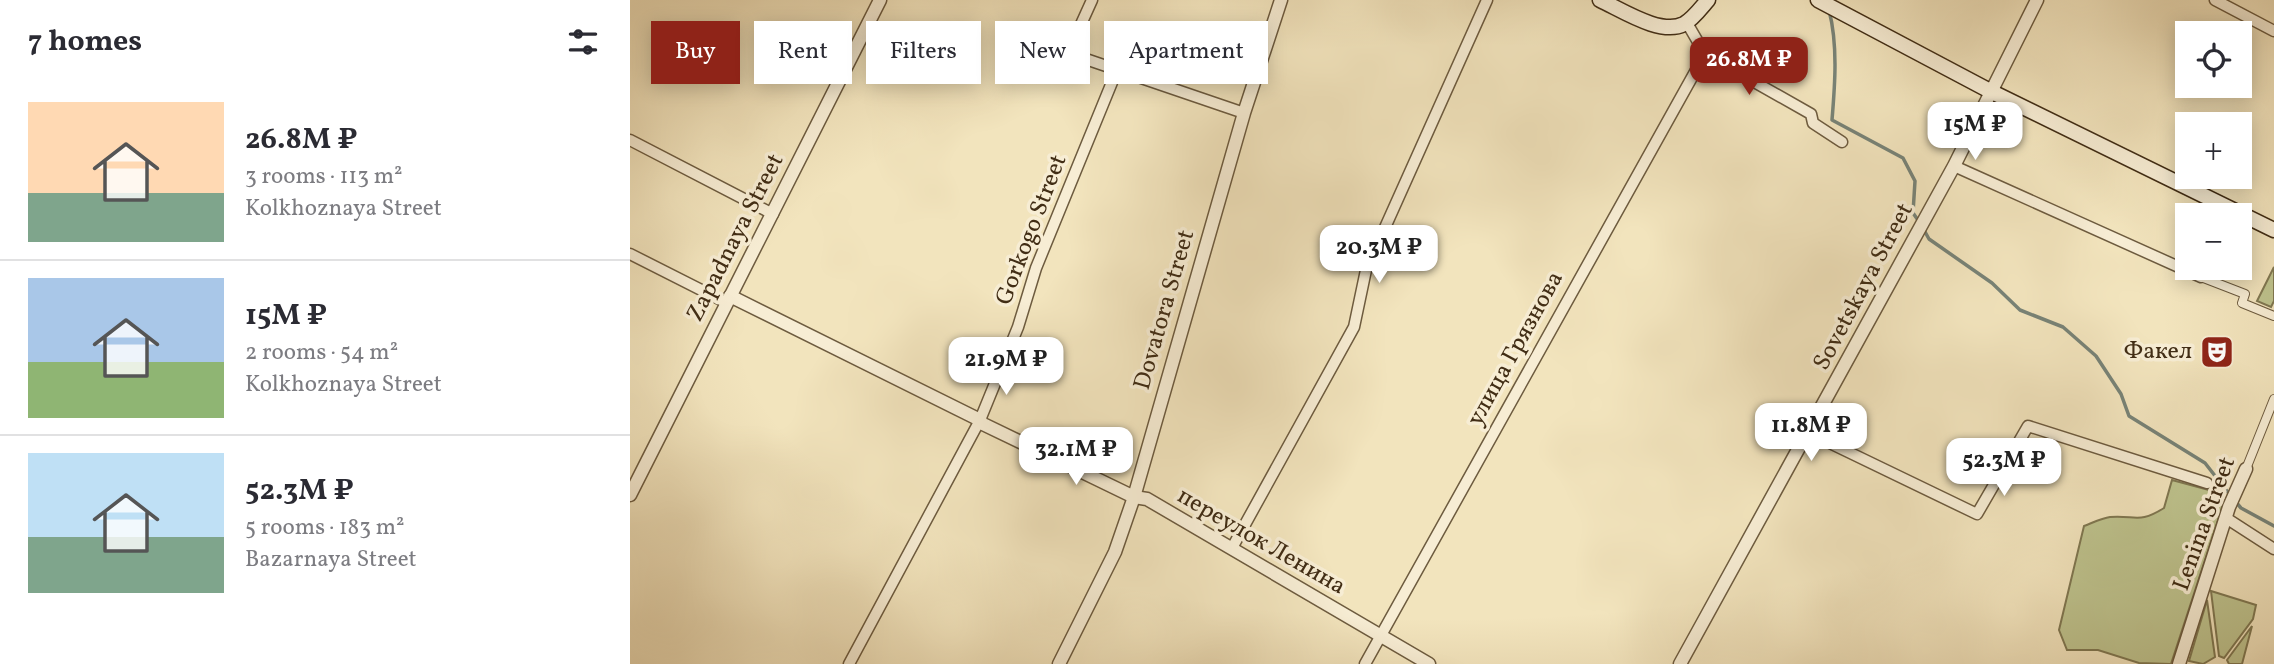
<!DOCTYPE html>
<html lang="en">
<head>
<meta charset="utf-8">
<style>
	body { margin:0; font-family:Vollkorn,serif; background:#f7f7f7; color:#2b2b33; height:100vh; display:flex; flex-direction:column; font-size:26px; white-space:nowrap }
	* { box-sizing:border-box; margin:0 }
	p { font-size:23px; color:#7c7c81 }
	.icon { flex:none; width:38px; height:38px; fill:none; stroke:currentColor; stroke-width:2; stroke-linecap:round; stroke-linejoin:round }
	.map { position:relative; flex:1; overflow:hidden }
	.sheet { display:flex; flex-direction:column; background:#fff; width:630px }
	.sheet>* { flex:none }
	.top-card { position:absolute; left:21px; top:21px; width:665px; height:63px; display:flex; gap:14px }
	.fabs { position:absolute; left:1545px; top:21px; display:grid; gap:14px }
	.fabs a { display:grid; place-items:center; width:77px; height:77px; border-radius:0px; background:#fff; box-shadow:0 4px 18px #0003; font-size:35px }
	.price { position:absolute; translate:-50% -60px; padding:0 16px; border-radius:14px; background:#fff; color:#222; font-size:23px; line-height:46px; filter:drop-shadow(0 2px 4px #0008) }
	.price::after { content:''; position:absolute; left:50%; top:42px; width:21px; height:16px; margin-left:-10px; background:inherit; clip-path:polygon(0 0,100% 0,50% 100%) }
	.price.current { background:#8f2418; color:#fff }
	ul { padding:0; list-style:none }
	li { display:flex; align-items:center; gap:21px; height:175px; padding:0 28px }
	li+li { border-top:2px solid #e1e1e2 }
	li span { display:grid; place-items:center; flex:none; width:196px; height:140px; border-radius:0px; color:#555 }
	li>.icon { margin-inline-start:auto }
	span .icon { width:84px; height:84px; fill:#fffc; stroke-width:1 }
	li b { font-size:30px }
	h2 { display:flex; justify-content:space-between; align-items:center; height:84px; padding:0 28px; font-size:30px }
	.chip { padding:0 24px; border-radius:0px; background:#fff; box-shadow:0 4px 18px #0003; font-size:24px; line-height:63px }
	.chip.current { background:#8f2418; color:#fff }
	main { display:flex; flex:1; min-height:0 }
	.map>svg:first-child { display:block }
	.green { fill:#bec38e; stroke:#807852; stroke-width:2 }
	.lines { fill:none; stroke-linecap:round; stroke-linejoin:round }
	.stream { stroke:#788377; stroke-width:3.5 }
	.pedestrian-casing { stroke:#6d5b3f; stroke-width:10 }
	.minor-casing { stroke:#6d5b3f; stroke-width:13 }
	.tertiary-casing { stroke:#6d5b3f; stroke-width:15 }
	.secondary-casing { stroke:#412d15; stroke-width:17 }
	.pedestrian { stroke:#f7edd4; stroke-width:8 }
	.minor { stroke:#f7edd4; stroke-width:10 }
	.tertiary { stroke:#f7edd4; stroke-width:12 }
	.secondary { stroke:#f7edd4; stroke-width:14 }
	.labels { text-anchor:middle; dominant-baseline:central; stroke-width:7; stroke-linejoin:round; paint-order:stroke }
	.street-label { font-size:24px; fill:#412d15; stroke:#f7edd4 }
	.poi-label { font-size:24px; fill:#412d15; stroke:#f7edd4; text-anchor:end }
</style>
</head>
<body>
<main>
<section class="sheet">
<h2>7 homes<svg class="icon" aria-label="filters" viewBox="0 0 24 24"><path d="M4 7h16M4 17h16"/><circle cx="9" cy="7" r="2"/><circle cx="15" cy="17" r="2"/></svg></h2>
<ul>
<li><span style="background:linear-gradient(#ffd9b3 65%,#7fa58c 0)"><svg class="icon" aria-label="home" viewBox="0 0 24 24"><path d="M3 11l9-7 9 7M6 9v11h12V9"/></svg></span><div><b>26.8M ₽</b><p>3 rooms · 113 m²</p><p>Kolkhoznaya Street</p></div></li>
<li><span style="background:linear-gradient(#a9c7e8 60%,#8fb573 0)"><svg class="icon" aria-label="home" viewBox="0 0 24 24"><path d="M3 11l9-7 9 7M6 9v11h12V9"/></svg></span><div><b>15M ₽</b><p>2 rooms · 54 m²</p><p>Kolkhoznaya Street</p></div></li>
<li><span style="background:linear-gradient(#bfe0f5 60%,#7fa58c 0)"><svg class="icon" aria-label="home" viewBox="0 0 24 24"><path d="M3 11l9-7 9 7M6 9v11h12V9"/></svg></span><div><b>52.3M ₽</b><p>5 rooms · 183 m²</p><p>Bazarnaya Street</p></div></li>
</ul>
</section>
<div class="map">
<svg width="1644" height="664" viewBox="0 0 1644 664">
	<rect width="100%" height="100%" fill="#f2e4bd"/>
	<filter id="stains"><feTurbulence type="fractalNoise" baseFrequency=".00286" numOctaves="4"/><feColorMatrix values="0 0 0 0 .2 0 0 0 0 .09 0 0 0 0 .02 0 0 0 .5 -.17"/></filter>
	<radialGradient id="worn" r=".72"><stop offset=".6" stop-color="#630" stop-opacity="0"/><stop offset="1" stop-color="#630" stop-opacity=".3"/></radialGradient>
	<g class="green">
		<polygon points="1644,267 1644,301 1641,307 1627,301"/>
		<path d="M1542,480L1590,493L1593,505L1541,664L1509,663L1468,650H1437L1429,630L1454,526C1462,523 1472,518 1480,517C1506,515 1509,524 1534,508Z"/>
		<polygon points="1581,591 1626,605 1623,619 1594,658 1589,656"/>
		<polygon points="1577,600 1585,657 1573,664 1559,661"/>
		<polygon points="1622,626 1612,664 1599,664 1597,660"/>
	</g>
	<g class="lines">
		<g class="stream">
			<path d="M1199,10C1208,45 1205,84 1202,120L1273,158L1285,181L1283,213L1290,223"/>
			<polyline points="1294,230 1299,239 1362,283 1390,310 1433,327 1466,356 1491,394 1499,416 1575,463 1600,495"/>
			<polyline points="1605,501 1611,508 1644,526"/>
		</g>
		<defs>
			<g id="pedestrian">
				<polyline points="1571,277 1615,294 1612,303 1644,316"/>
				<polyline points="1616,469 1644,399"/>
			</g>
			<g id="minor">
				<polyline points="462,0 438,53 614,113"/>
				<polyline points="1585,0 1644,31"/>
				<polyline points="1057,23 1075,54 1181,114 1183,123 1212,142"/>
				<polyline points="0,140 143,214"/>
				<polyline points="1324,166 1571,277"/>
				<polyline points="0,254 97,303"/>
				<polyline points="1179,433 1347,514 1398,426 1577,483"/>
				<polyline points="1596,518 1644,549"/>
				<polyline points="602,548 724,327 736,270 857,0"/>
				<polyline points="219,664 350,420 388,327 406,268 487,70"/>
				<polyline points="735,664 1075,54"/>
			</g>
			<g id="tertiary">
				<polyline points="100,296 350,420 353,424 504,497 517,499 799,664"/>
				<polyline points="0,495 250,0"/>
				<polyline points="429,664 485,552 504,497 614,113 651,0"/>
				<polyline points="1050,664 1324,166 1407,0"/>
				<polyline points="1549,664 1599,507 1616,469"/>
			</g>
			<g id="secondary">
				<path d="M970,0C992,10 1031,36 1054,24C1063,19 1071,8 1078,0"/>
				<polyline points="1188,0 1360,91 1644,230"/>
			</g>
		</defs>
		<use href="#pedestrian" class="pedestrian-casing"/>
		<use href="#minor" class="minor-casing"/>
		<use href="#tertiary" class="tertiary-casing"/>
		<use href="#secondary" class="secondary-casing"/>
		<use href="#pedestrian" class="pedestrian"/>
		<use href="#minor" class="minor"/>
		<use href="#tertiary" class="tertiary"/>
		<use href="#secondary" class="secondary"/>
	</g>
	<defs>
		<symbol id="theatre-square" viewBox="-11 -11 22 22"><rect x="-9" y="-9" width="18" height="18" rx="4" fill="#8f2418" stroke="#f7edd4"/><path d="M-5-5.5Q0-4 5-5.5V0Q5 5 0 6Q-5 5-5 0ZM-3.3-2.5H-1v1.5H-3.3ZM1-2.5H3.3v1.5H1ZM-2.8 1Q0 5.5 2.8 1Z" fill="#fff"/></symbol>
	</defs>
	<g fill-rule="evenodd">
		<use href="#theatre-square" x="1568" y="333" width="38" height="38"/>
	</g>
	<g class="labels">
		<g class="street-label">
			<text transform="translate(402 230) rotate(-69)">Gorkogo Street</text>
			<text transform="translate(106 238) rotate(-63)">Zapadnaya Street</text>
			<text transform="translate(1234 287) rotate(-62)">Sovetskaya Street</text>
			<text transform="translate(535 310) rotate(-74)">Dovatora Street</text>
			<text transform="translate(886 349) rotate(-61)">улица Грязнова</text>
			<text transform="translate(1575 524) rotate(-70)">Lenina Street</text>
			<text transform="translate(631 542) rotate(30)">переулок Ленина</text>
		</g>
		<g class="poi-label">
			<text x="1562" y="352">Факел</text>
		</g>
	</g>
	<rect width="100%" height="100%" filter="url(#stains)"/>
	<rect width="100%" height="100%" fill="url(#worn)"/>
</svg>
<div class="fabs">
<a><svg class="icon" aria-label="locate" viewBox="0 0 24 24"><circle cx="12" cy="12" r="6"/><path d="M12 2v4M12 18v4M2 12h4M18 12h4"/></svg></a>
<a>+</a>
<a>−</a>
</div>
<b class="price current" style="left:1119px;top:97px">26.8M ₽</b>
<b class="price" style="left:1345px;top:162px">15M ₽</b>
<b class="price" style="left:749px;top:285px">20.3M ₽</b>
<b class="price" style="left:376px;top:397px">21.9M ₽</b>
<b class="price" style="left:1181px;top:463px">11.8M ₽</b>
<b class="price" style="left:446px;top:487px">32.1M ₽</b>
<b class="price" style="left:1374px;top:498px">52.3M ₽</b>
<div class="top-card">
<a class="chip current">Buy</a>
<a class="chip">Rent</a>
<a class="chip">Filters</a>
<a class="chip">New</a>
<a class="chip">Apartment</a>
</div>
</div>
</main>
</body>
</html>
